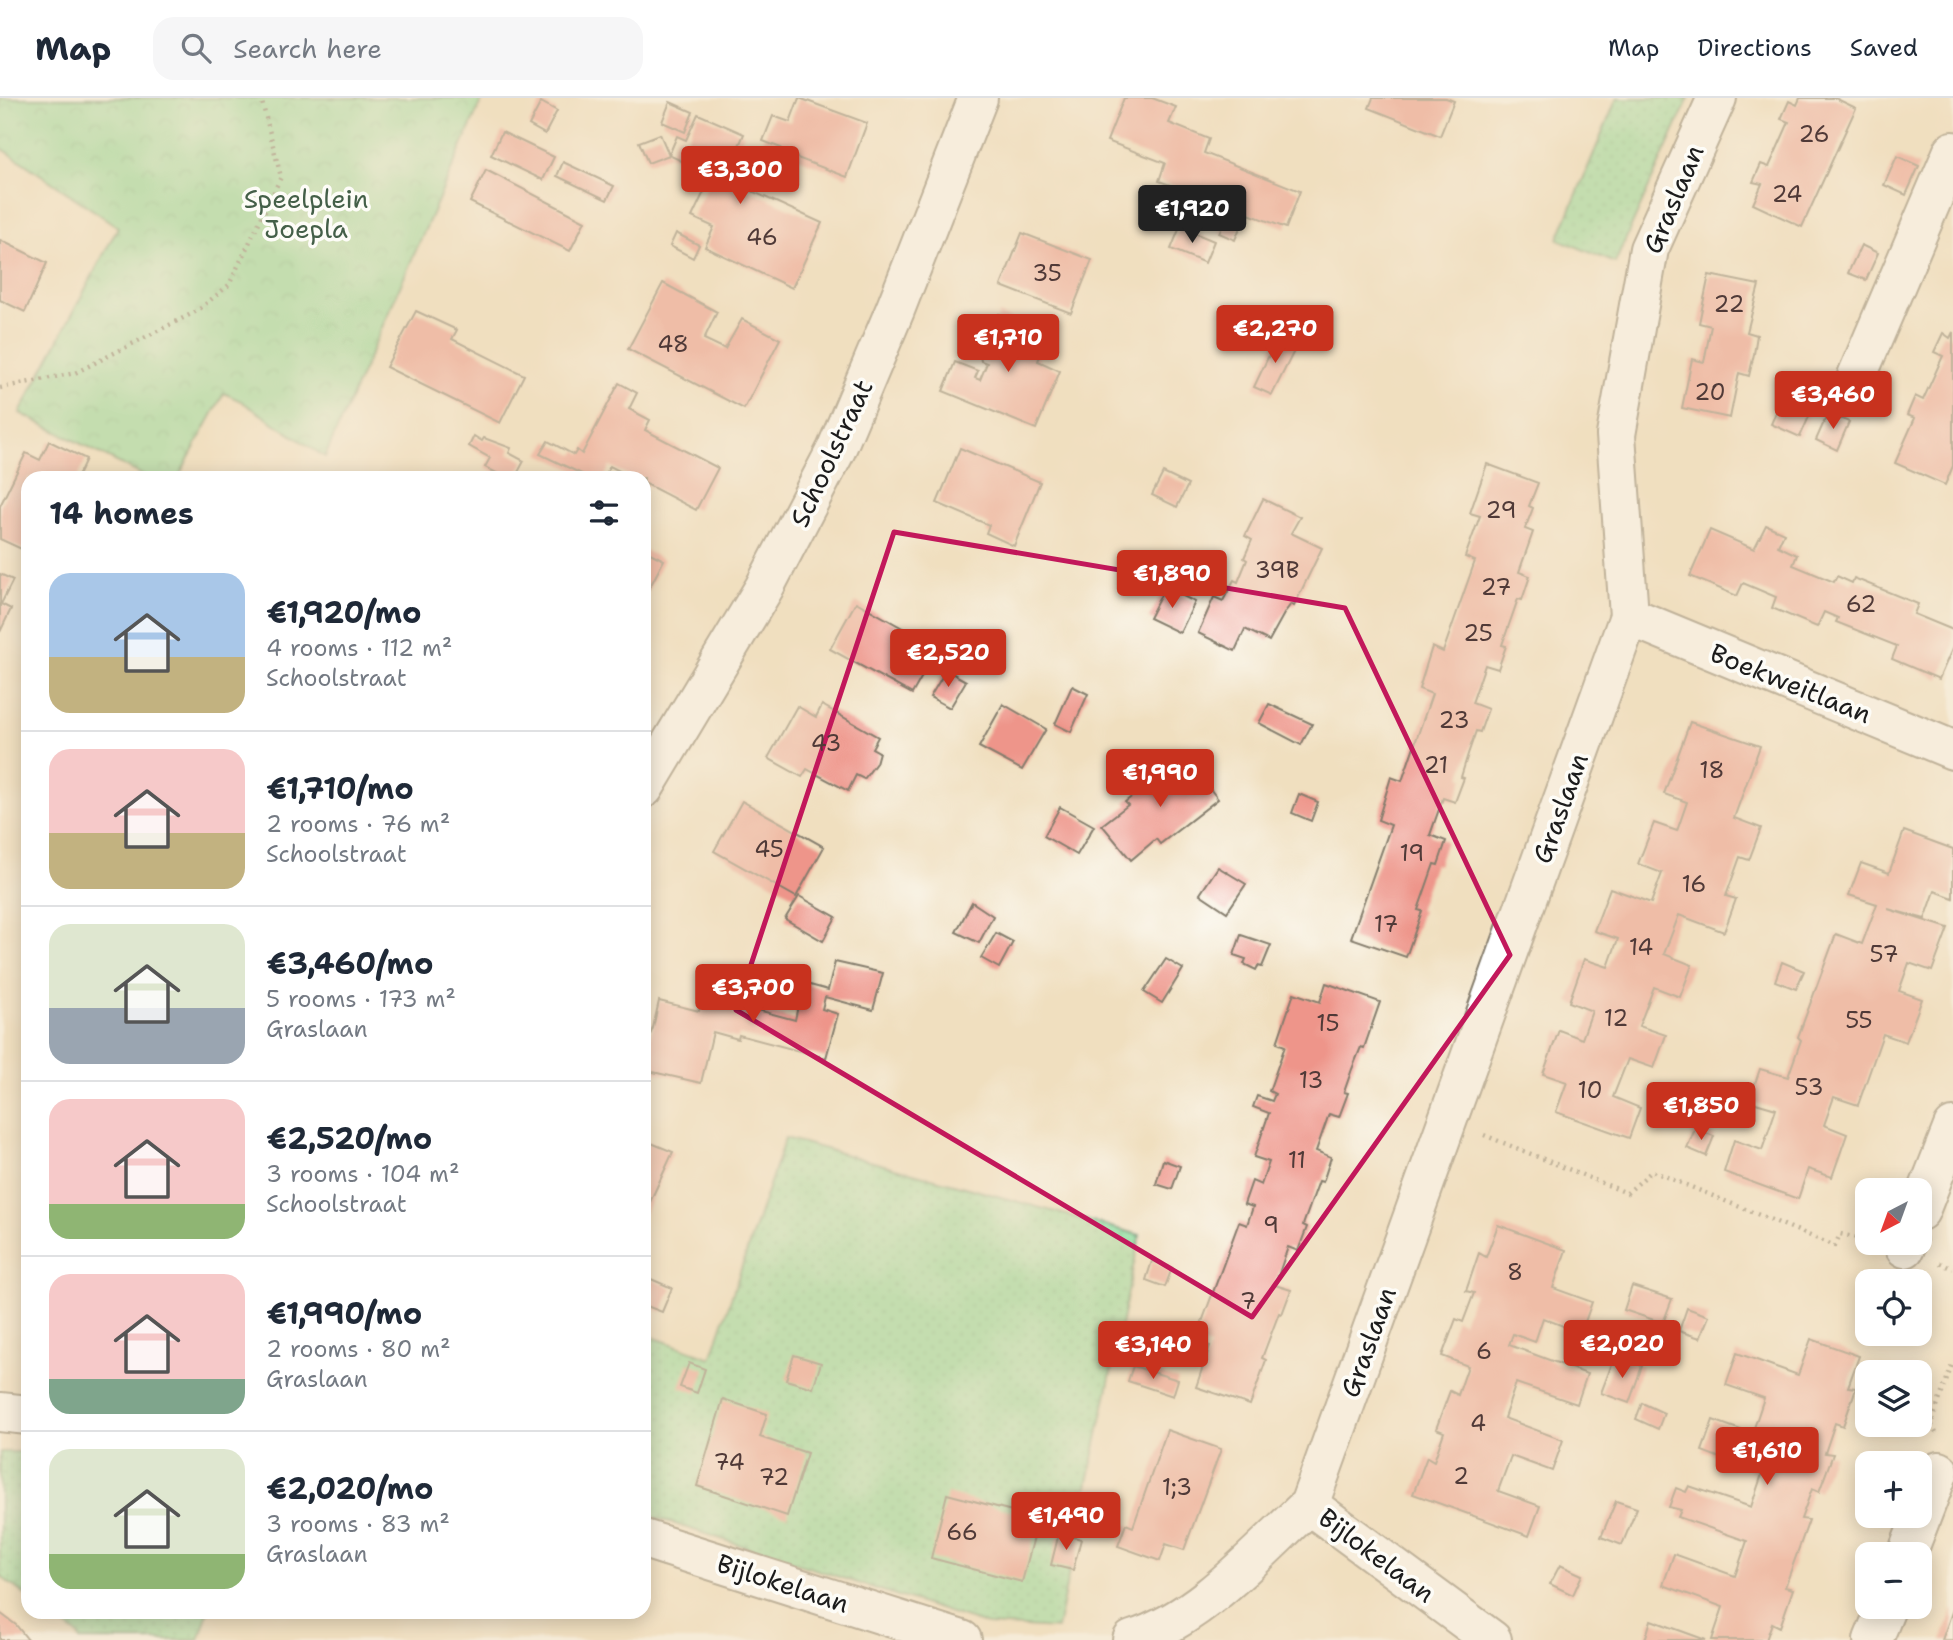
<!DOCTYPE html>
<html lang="en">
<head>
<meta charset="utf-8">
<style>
	body { margin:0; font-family:"Shantell Sans",sans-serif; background:#f6f6f7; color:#1f2937; height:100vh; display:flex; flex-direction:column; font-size:26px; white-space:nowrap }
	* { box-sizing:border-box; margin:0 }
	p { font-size:23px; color:#747a83 }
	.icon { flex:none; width:38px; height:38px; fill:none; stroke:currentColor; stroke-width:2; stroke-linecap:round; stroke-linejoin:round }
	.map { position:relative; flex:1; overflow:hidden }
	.sheet { position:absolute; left:21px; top:373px; width:630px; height:1148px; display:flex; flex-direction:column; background:#fff; border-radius:21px; box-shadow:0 4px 18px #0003 }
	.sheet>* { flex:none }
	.needle { width:46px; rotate:221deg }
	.fabs { position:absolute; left:1855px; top:1080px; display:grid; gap:14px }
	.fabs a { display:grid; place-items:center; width:77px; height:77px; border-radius:14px; background:#fff; box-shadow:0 4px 18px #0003; font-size:35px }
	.price { position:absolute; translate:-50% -60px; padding:0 16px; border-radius:7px; background:#c8321e; color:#fff; font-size:23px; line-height:46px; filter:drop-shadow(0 2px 4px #0008) }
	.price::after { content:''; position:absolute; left:50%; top:42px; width:21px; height:16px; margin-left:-10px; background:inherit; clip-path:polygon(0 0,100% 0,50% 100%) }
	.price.active { background:#222; color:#fff }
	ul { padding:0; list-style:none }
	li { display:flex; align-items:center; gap:21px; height:175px; padding:0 28px }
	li+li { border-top:2px solid #e0e1e3 }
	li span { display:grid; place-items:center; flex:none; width:196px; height:140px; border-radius:21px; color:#555 }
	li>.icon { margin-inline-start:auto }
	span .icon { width:84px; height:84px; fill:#fffc; stroke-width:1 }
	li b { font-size:30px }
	h2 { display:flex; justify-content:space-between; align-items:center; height:84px; padding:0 28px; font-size:30px }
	header { display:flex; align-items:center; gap:42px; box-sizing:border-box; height:98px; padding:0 35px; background:#fff; border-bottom:2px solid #e0e1e3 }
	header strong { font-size:33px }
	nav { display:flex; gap:38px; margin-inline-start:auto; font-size:24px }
	.search { width:490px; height:63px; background:#f6f6f7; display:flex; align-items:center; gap:18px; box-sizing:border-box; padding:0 24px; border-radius:21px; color:#747a83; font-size:26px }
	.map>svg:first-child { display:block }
	.grass { fill:url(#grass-dots); stroke:#557c5c; stroke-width:2 }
	.park { fill:url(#park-crowns); stroke:#557c5c; stroke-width:2 }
	.building { fill:#ee958a }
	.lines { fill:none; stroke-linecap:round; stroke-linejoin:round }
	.minor-casing { stroke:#867e6e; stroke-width:42 }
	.path { stroke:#867e6e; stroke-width:4.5; stroke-dasharray:2 5; stroke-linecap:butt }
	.minor { stroke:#fff; stroke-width:38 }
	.marked { fill:none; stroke:#c2185b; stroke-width:5; stroke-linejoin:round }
	.labels { text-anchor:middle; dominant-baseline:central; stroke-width:7; stroke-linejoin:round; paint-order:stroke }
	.number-label { font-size:23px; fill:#503a38 }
	.park-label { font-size:26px; fill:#445f48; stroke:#fdfcf7 }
	.street-label { font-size:26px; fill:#1c1c1c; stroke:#fdfcf7 }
</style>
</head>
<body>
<header>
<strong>Map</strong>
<div class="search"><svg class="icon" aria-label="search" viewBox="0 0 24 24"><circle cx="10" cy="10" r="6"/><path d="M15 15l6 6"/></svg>Search here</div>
<nav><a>Map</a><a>Directions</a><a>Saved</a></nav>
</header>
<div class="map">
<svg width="1953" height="1542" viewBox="0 0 1953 1542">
	<defs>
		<pattern id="grass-dots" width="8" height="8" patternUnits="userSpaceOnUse" patternTransform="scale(1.75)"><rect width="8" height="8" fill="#8edc9b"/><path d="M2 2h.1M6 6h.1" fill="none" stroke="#7abc85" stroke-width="1.8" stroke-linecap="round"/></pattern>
		<pattern id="park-crowns" width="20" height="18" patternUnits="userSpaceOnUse" patternTransform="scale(1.75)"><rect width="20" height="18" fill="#8edc9b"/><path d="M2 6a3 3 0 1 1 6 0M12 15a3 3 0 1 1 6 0" fill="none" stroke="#7abc85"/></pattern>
	</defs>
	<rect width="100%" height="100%" fill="#fdfcf7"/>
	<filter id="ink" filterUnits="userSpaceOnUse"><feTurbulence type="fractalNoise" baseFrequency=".0143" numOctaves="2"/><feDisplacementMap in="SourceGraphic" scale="14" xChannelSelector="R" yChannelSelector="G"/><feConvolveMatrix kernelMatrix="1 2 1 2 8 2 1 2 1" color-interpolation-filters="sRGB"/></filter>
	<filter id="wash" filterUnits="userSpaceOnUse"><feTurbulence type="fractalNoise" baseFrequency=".00686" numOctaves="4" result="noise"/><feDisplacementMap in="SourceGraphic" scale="28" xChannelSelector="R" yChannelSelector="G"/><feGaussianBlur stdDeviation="1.57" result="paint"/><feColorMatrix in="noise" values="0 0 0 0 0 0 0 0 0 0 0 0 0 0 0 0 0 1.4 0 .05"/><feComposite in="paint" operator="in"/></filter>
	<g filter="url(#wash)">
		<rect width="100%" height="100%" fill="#f0dfbf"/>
		<g class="grass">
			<polygon points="1617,0 1689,0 1615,165 1558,141"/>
			<polygon points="785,1040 1140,1137 1057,1531 988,1527 644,1416 644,1236 711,1260"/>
			<polygon points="0,1354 28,1354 28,1499 0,1478"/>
			<polygon points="47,1514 208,1514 199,1542 80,1542 78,1537"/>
		</g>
		<polygon class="park" points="0,0 483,0 325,359 241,303 224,295 178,380 148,380 20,315 118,129 0,49"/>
		<g id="blocks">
			<g class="building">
				<polygon points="799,0 867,25 847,79 779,53 781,50 763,43 773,18 790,24"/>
				<polygon points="1124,0 1152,0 1176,9 1169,25 1209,41 1204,55 1300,93 1286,130 1246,115 1235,142 1219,135 1231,109 1159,83 1165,65 1107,43"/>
				<polygon points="1373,0 1446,0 1454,3 1440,38 1369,10"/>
				<polygon points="1800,0 1835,0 1856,10 1802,129 1753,106 1762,86 1753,84 1761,66 1769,69 1789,24 1781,21 1789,3 1797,7"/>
				<polygon points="541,4 557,13 545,36 529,27"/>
				<polygon points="670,4 693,14 685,34 662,24"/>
				<polygon points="698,16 744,36 724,83 733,87 734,85 822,125 792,190 705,149 714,129 692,119 712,77 669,57 648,65 639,44 660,36 669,57 677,38 686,42"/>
				<polygon points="502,34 554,59 543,82 491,57"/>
				<polygon points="1897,58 1919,68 1906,97 1884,87"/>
				<polygon points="563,64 614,88 607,102 557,78"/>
				<polygon points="486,72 585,123 570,153 470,104"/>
				<polygon points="1180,129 1214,143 1205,165 1171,151"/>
				<polygon points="676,135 699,147 693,160 670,148"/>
				<polygon points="1022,135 1092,162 1071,215 1001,188"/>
				<polygon points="0,142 47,165 25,214 0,202"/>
				<polygon points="1861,147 1878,155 1866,182 1848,175"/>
				<polygon points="1709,177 1759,187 1747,234 1757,237 1754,256 1749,278 1739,275 1730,320 1682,310 1692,261 1704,264 1711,228 1699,225"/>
				<polygon points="663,185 717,214 704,241 725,251 742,221 780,241 744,311 628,251"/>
				<polygon points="416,213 457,232 452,241 524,277 500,325 386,269"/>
				<polygon points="999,216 1048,237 1038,263 1060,273 1036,331 943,293 955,264 978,273 975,280 980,282 987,265 981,263 979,253 984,243 990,240"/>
				<polygon points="1953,234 1953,368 1945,387 1895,365 1915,320 1907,317 1915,298 1923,302 1943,258 1934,254 1943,235 1950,240"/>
				<polygon points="1278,238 1297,247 1272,297 1254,289"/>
				<polygon points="619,285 637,295 629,311 650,322 645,332 718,370 696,412 644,385 644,380 633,380 610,368 604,380 590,380 540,356 548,343 574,357 577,352 582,356"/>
				<polygon points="1782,300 1812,312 1800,339 1771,326"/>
				<polygon points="1828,315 1849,324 1837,352 1816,342"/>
				<polygon points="474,338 482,343 484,340 511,350 509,355 524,363 515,380 506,380 485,369 490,360 469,348"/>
				<polygon points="49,343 86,361 77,380 28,380 28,454 0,441 0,408 26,355 40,362"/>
				<polygon points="960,350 1040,384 1014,448 986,435 989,427 937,405"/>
				<polygon points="1487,366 1538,385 1529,408 1533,410 1525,431 1533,434 1519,474 1530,478 1522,502 1518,501 1502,547 1506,548 1498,571 1485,567 1472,605 1488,611 1480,634 1476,633 1468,656 1461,679 1464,680 1455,704 1443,700 1430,737 1446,743 1438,767 1434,766 1418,812 1422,813 1406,859 1351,840 1391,727 1378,722 1391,679 1402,683 1432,596 1419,591 1426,568 1432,549 1443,554 1475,463 1465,459 1480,418 1470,415"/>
				<polygon points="1163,375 1188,387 1177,409 1152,397"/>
				<polygon points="1263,401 1300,419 1291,435 1322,450 1294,508 1291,506 1285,514 1269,543 1245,531 1235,553 1198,535 1214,499 1223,503 1234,482 1238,484 1247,462 1244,460 1252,442 1245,438"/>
				<polygon points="1766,427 1784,435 1778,448 1797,457 1793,467 1834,484 1837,478 1852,485 1854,480 1918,506 1914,516 1953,532 1953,549 1939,581 1892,561 1897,548 1836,524 1838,520 1824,514 1817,529 1772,510 1776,499 1743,485 1737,498 1690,478 1710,432 1754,451"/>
				<polygon points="644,452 664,462 644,500"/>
				<polygon points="0,476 13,482 1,506 11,511 0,534"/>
				<polygon points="1165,489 1195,504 1180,535 1149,520"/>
				<polygon points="856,504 938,550 912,596 830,551"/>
				<polygon points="946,572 966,583 950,610 930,599"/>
				<polygon points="1072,588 1088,596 1071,634 1055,626"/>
				<polygon points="1003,606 1046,631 1022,672 979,649"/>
				<polygon points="1269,606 1312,626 1301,647 1259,625"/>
				<polygon points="822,607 878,639 872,650 879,654 876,665 864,681 856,677 848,693 807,671 802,679 768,660 797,608 816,619"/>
				<polygon points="1690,624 1760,648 1734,720 1761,730 1749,762 1740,759 1726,798 1736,801 1724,834 1679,817 1664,856 1692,867 1680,899 1654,889 1639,928 1666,937 1654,970 1628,961 1613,999 1640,1010 1629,1040 1556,1014 1567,984 1543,976 1559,932 1582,941 1592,913 1569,904 1584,861 1608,869 1618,841 1594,833 1610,790 1651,805 1662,775 1638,766 1654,725 1677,733 1687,704 1664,696"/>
				<polygon points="1184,658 1218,701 1160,746 1156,741 1131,762 1102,727 1128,707 1125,704"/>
				<polygon points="1299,696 1318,704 1311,723 1292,715"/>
				<polygon points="742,703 824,749 796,799 714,753"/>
				<polygon points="1060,709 1094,728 1077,757 1044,738"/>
				<polygon points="1904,733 1953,751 1953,800 1935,793 1925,821 1888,811 1948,830 1932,873 1909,865 1899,893 1922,901 1906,944 1883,936 1858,1007 1834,999 1824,1027 1847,1036 1832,1079 1808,1071 1798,1101 1724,1074 1734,1042 1762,1052 1776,1011 1749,1003 1760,971 1788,979 1801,942 1798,939 1836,836 1862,846 1877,806 1849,797 1861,765 1889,775"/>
				<polygon points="1218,769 1246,786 1227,814 1200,796"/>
				<polygon points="799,798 836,819 823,843 785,821"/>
				<polygon points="972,804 993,818 979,845 956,834"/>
				<polygon points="996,835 1013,844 999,870 981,860"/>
				<polygon points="1241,837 1271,847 1262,869 1258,868 1256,872 1244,866 1246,861 1234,857"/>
				<polygon points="1166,861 1183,871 1162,905 1144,894"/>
				<polygon points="835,864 883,875 873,912 825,899 822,911 838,916 826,960 739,937 738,941 713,934 701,985 644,972 644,946 646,941 648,942 653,930 659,903 699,913 702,897 795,922 803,885 828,892"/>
				<polygon points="1782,864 1804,873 1796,891 1775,883"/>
				<polygon points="1326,885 1380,904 1364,950 1361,949 1352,971 1344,994 1348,995 1339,1019 1329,1016 1316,1053 1331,1059 1323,1084 1319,1083 1303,1127 1307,1129 1298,1153 1288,1149 1275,1187 1291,1192 1282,1216 1279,1215 1262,1260 1266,1262 1250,1307 1196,1289 1210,1248 1195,1243 1239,1124 1247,1127 1253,1109 1244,1106 1252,1083 1261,1087 1269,1064 1254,1059 1269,1015 1253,1009 1257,998 1272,1003 1275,996 1269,993 1285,948 1277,945 1294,895 1320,904"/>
				<polygon points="1695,1031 1714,1038 1706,1058 1687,1050"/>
				<polygon points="644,1042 673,1054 644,1117"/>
				<polygon points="1163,1062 1180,1068 1172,1091 1156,1086"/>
				<polygon points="1498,1127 1566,1152 1553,1190 1592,1204 1581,1235 1543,1220 1535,1244 1513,1236 1509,1247 1587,1276 1577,1306 1516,1285 1504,1320 1563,1342 1552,1373 1511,1358 1498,1393 1540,1408 1529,1438 1413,1396 1427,1359 1434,1363 1444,1334 1436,1331 1450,1293 1458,1297 1468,1268 1442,1258 1456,1221 1463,1224 1474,1195 1466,1193 1479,1155 1486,1159"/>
				<polygon points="1152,1163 1172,1170 1165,1189 1146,1182"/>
				<polygon points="644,1178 672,1190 662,1214 644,1207"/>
				<polygon points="1632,1188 1672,1201 1663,1225 1624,1212"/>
				<polygon points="1687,1210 1709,1218 1700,1240 1679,1233"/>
				<polygon points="1811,1241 1859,1258 1848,1289 1856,1290 1843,1328 1835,1325 1825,1355 1833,1356 1819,1394 1812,1391 1801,1421 1809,1422 1785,1489 1793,1491 1780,1529 1772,1525 1766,1542 1712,1542 1723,1509 1663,1487 1674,1456 1735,1478 1747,1443 1678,1419 1681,1412 1669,1409 1676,1390 1686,1394 1689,1388 1751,1409 1762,1376 1702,1353 1713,1322 1752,1336 1764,1300 1726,1287 1737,1255 1798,1277"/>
				<polygon points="794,1257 821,1265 813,1290 786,1282"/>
				<polygon points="1615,1258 1642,1268 1629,1305 1601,1295"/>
				<polygon points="689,1265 705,1271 697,1295 680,1289"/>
				<polygon points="1133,1268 1178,1282 1173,1298 1128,1283"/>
				<polygon points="723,1301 767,1316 760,1339 807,1355 787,1418 697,1388"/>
				<polygon points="1642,1305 1664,1315 1658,1331 1636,1321"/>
				<polygon points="1167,1332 1221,1351 1184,1452 1166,1446 1160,1463 1118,1448 1126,1426 1133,1429"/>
				<polygon points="947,1396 1039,1420 1022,1484 931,1460"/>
				<polygon points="1616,1403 1637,1410 1622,1447 1601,1439"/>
				<polygon points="1059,1435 1081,1441 1073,1472 1051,1467"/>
				<polygon points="1560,1467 1582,1477 1573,1497 1550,1486"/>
				<polygon points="1953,1511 1953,1542 1942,1542"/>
				<polygon points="0,1515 16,1527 28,1542 0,1542"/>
				<polygon points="1651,1522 1706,1542 1645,1542"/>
			</g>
		</g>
	</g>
	<g filter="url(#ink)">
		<use href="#blocks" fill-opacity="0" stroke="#867e6e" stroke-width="2"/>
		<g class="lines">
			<defs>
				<g id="minor">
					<polyline points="1857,278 1953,53"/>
					<polyline points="1629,518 1953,652"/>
					<polyline points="644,690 764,490 836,352 895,212 978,0"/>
					<polyline points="1920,1113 1953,1029"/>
					<polyline points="1905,1150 1907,1144"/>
					<polyline points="0,1314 28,1317"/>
					<polyline points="1309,1407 1492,1542"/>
					<polyline points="644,1441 962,1542"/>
					<polyline points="1907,1456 1939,1373"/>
					<path d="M1132,1542C1200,1521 1258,1454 1309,1407L1629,518L1616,337L1649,151L1717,0"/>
					<polyline points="1873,1542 1887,1508"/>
				</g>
			</defs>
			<use href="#minor" class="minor-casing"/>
			<g class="path">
				<polyline points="0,290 75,275 197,213 229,187 281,79 261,0"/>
				<polyline points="1484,1037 1627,1095 1652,1073 1835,1148 1840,1136 1867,1142"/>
				<polyline points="1940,1165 1953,1171"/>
				<polyline points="1936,1335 1931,1326 1953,1264"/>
			</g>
			<use href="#minor" class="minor"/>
		</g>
	</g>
	<path d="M0 0H1953V1542H0ZM894,434L1345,510L1510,857L1252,1219L736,912Z" fill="#f0dfbf" fill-opacity=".55" fill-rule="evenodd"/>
	<path class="marked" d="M894,434L1345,510L1510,857L1252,1219L736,912Z"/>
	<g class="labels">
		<g class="number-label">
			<text x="1814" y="36">26</text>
			<text x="1787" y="96">24</text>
			<text x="762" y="139">46</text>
			<text x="1047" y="175">35</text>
			<text x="1729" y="206">22</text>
			<text x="673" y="246">48</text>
			<text x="1710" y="294">20</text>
			<text x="1501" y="412">29</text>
			<text x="1277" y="472">39B</text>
			<text x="1496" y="489">27</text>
			<text x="1861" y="506">62</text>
			<text x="1478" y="535">25</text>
			<text x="1454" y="622">23</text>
			<text x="826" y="645">43</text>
			<text x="1436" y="667">21</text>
			<text x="1712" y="672">18</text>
			<text x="769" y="751">45</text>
			<text x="1412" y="755">19</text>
			<text x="1694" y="786">16</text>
			<text x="1386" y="826">17</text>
			<text x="1641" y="849">14</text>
			<text x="1884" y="856">57</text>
			<text x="1616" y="920">12</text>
			<text x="1859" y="922">55</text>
			<text x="1328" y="925">15</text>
			<text x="1311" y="982">13</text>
			<text x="1809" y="989">53</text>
			<text x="1590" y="992">10</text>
			<text x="1297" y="1062">11</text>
			<text x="1271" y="1127">9</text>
			<text x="1515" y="1174">8</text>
			<text x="1248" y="1203">7</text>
			<text x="1484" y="1253">6</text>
			<text x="1478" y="1325">4</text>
			<text x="729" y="1364">74</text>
			<text x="1461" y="1378">2</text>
			<text x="774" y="1379">72</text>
			<text x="1177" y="1389">1;3</text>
			<text x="962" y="1434">66</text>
		</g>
		<g class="park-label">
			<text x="306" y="100">Speelplein<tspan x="306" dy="30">Joepla</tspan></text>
		</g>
		<g class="street-label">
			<text transform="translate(1673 101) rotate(-67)">Graslaan</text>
			<text transform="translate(831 355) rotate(-65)">Schoolstraat</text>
			<text transform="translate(1791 585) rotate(22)">Boekweitlaan</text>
			<text transform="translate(1560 710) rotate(-70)">Graslaan</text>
			<text transform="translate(1368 1244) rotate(-70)">Graslaan</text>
			<text transform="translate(1377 1457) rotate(37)">Bijlokelaan</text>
			<text transform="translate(783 1485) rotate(18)">Bijlokelaan</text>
		</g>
	</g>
</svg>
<div class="fabs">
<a><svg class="needle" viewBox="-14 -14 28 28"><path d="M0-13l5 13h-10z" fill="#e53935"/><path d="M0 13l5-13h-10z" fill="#747a83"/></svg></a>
<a><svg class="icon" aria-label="locate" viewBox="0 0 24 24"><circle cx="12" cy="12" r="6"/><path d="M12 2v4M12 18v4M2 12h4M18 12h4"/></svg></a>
<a><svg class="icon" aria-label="layers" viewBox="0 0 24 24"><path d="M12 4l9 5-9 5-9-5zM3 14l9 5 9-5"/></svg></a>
<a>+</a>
<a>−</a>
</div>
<b class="price" style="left:740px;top:108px">€3,300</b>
<b class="price active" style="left:1192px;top:147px">€1,920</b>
<b class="price" style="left:1275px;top:267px">€2,270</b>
<b class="price" style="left:1008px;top:276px">€1,710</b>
<b class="price" style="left:1833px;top:333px">€3,460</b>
<b class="price" style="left:1172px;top:512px">€1,890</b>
<b class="price" style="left:948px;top:591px">€2,520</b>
<b class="price" style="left:1160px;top:711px">€1,990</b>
<b class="price" style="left:753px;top:926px">€3,700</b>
<b class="price" style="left:1701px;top:1044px">€1,850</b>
<b class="price" style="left:1622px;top:1282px">€2,020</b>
<b class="price" style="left:1153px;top:1283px">€3,140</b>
<b class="price" style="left:1767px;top:1389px">€1,610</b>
<b class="price" style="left:1066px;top:1454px">€1,490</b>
<section class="sheet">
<h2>14 homes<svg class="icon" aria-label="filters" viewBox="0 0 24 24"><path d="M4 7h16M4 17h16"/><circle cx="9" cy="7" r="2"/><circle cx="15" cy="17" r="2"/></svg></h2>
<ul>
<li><span style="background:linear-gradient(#a9c7e8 60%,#c2b280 0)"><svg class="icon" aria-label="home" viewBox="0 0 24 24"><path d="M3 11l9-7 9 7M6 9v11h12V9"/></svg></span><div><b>€1,920/mo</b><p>4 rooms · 112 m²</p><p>Schoolstraat</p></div></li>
<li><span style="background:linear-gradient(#f6c9c9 60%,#c2b280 0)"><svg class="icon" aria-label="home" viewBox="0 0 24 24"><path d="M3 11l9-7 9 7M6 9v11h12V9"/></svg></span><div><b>€1,710/mo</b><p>2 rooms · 76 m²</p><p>Schoolstraat</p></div></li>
<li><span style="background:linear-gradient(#dfe7d0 60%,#9aa5b1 0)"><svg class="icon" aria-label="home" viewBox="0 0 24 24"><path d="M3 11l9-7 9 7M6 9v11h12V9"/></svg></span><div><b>€3,460/mo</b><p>5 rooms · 173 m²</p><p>Graslaan</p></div></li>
<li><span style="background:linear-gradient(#f6c9c9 75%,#8fb573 0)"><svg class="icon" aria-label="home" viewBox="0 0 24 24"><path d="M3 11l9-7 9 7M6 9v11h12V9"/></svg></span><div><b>€2,520/mo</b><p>3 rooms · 104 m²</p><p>Schoolstraat</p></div></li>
<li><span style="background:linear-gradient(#f6c9c9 75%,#7fa58c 0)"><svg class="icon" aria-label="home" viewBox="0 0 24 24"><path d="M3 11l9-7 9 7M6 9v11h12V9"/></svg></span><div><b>€1,990/mo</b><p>2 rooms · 80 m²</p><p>Graslaan</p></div></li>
<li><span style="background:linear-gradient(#dfe7d0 75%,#8fb573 0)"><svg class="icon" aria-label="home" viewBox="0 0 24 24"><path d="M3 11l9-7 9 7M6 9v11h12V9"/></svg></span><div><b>€2,020/mo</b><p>3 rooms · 83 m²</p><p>Graslaan</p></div></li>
</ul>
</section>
</div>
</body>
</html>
